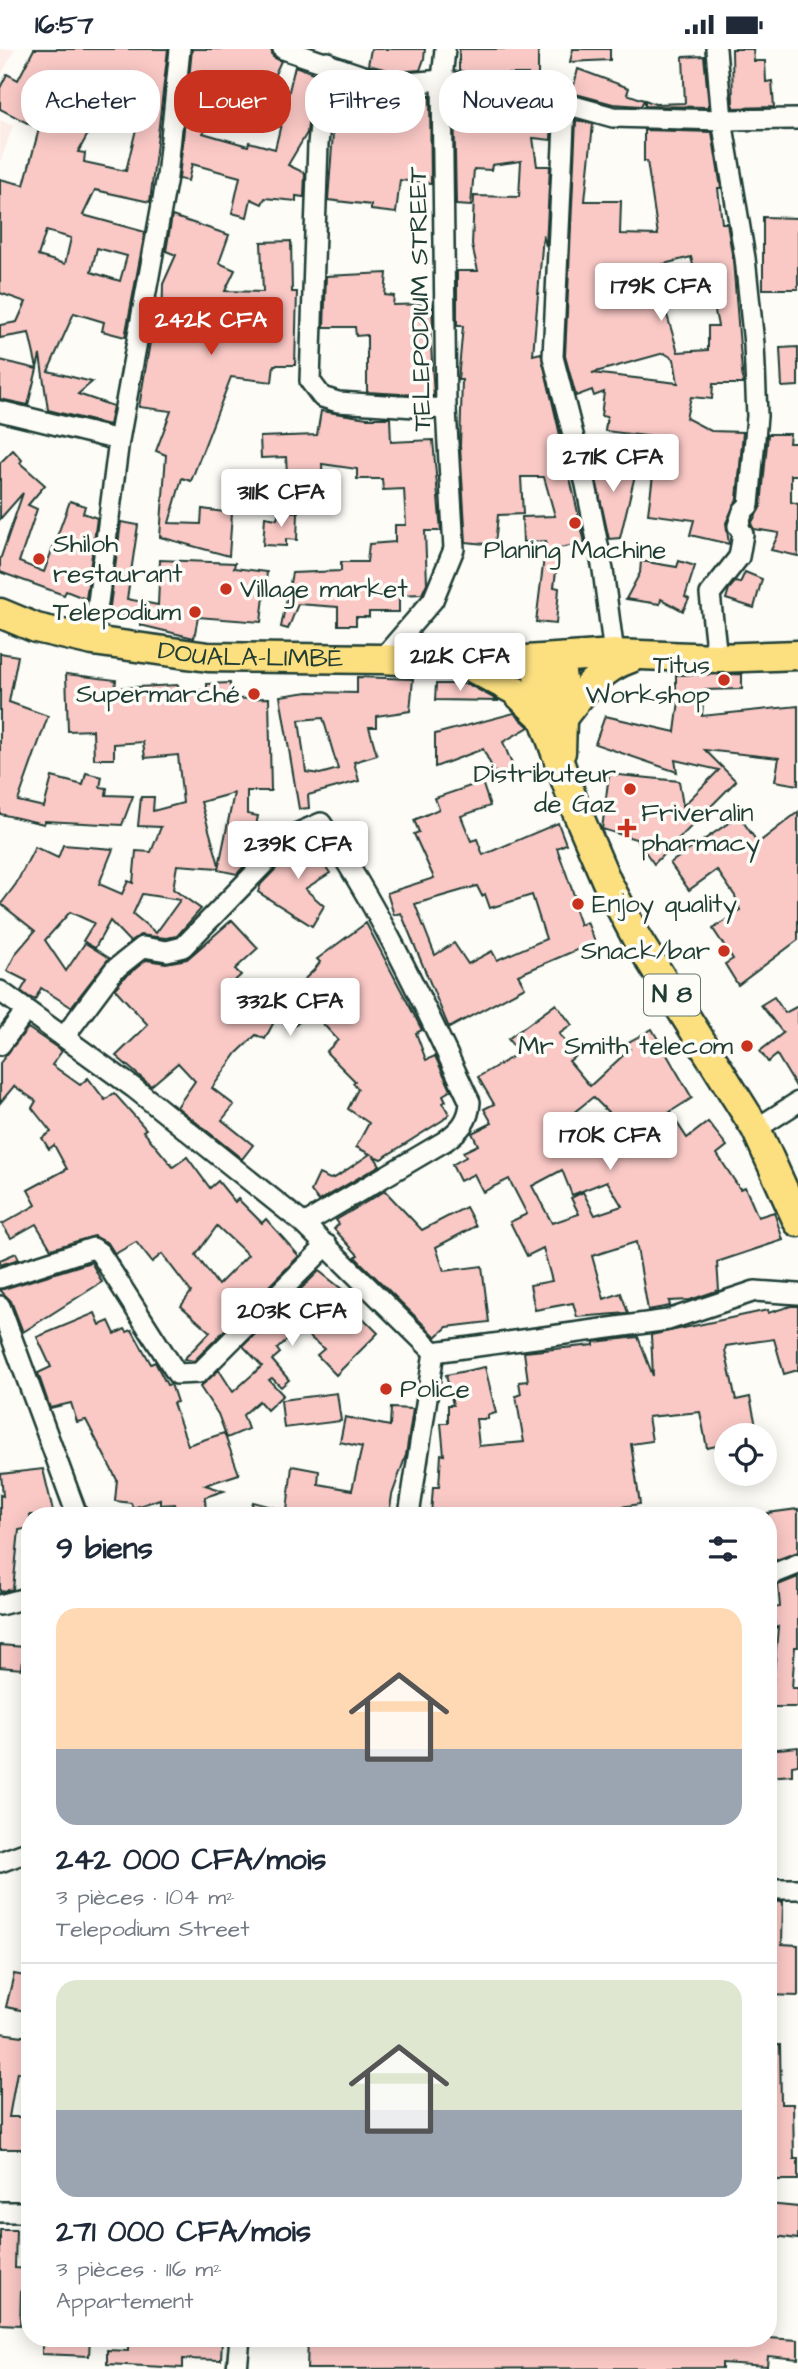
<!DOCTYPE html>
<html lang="fr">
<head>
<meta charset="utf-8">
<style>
	body { margin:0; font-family:"Architects Daughter",sans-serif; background:#f2f2f3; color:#1f2937; height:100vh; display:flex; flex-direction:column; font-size:26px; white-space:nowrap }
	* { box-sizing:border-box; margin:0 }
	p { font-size:23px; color:#747a83 }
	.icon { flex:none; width:38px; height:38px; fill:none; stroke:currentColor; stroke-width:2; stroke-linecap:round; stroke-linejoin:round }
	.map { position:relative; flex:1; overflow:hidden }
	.panel { position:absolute; left:21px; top:1458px; width:756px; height:840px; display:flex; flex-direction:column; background:#fff; border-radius:28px; box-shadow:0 4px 18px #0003 }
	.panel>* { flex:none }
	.banner { position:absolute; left:21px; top:21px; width:756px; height:63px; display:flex; gap:14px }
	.tools { position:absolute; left:714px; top:1374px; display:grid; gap:14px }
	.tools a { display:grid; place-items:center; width:63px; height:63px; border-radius:50%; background:#fff; box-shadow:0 4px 18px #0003; font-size:35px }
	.price { position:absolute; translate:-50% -60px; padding:0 16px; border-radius:7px; background:#fff; color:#222; font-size:23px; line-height:46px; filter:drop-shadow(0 2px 4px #0008) }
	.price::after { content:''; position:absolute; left:50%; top:42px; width:21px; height:16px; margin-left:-10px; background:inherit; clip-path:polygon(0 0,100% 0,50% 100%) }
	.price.active { background:#c8321e; color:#fff }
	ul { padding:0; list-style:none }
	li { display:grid; align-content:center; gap:14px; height:371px; padding:0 35px }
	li+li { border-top:2px solid #e0e1e3 }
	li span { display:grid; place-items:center; height:217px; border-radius:21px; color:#555 }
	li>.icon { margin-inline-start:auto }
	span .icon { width:126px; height:126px; fill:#fffc; stroke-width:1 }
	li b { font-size:30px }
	h2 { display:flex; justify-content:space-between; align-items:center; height:84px; padding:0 35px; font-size:30px }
	.tag { padding:0 24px; border-radius:28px; background:#fff; box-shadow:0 4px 18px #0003; font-size:24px; line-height:63px }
	.tag.active { background:#c8321e; color:#fff }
	.status { display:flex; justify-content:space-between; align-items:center; height:49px; padding:0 35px; background:#fff; direction:ltr }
	.status svg { height:19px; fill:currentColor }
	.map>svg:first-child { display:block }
	.built { fill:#fcede8 }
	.building { fill:#fac9c6; stroke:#1f3d34; stroke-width:2; fill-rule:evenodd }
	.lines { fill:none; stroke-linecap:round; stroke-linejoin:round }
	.minor-casing { stroke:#1f3d34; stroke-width:24 }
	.highway-casing { stroke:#1f3d34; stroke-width:33 }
	.minor { stroke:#fdfcf7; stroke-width:19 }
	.highway { stroke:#fce080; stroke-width:28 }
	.poi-dot { fill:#c8321e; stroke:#fdfcf7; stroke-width:2.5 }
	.labels { text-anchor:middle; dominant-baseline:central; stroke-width:7; stroke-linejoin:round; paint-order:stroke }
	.shield { fill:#fdfcf7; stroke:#62766e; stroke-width:2 }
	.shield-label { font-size:24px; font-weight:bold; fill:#1f3d34 }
	.street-label { font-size:26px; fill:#1f3d34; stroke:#fdfcf7 }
	.poi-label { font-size:26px; fill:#1f3d34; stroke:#fdfcf7; text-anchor:end }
</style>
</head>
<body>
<div class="status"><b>16:57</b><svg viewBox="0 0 49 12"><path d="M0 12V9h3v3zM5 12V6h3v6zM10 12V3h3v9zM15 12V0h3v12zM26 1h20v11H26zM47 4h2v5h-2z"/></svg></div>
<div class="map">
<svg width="798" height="2320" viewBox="0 0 798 2320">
	<rect width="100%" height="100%" fill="#fdfcf7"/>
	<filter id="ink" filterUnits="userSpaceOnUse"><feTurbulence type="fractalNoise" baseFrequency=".0143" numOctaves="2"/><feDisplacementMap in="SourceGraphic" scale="14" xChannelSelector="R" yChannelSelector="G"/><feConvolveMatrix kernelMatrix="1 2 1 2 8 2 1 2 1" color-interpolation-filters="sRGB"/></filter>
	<g filter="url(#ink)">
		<g class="built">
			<polygon points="0,0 15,0 0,28"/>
			<polygon points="0,71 13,77 0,113"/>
		</g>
		<g class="building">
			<path d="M34,0H168L150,153L95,141L83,166L145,183L125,288L102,282L104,273L74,264L48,322L92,333L78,345L113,357L109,376L48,361L40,306L37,319L29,284L0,289V276L17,273L26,253L0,244V130L24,136L39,80L0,60V39L7,25L18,31ZM102,67L137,76L126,122L84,113L85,104L78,103L93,76ZM46,182L71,189L65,215L38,207ZM97,199L127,207L120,232L91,223Z"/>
			<polygon points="192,0 271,0 273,8 281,12 257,64 221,47 203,84 248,97 249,93 275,100 295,17 313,24 307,84 288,116 305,124 304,148 296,147 296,152 265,149 262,155 251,150 247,168 232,164 240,128 192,115 188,132 179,130"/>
			<polygon points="371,0 425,0 424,10 420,21 396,23 368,16"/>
			<polygon points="459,0 538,0 538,35 527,33 528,25 500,25 500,29 459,22"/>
			<polygon points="573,0 610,0 610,11 570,13"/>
			<polygon points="732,0 753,0 754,12 765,12 766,33 772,32 774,58 733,59"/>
			<polygon points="704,7 709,58 645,57 645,51 655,55 685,54 683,8"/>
			<polygon points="578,20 629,39 627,45 644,51 641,57 613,55 572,44"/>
			<polygon points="337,31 392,47 430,47 431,135 400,131 396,164 371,161 371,156 328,151"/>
			<polygon points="454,49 478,50 552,64 551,91 533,89 537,117 550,117 546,197 543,186 533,306 541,304 585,494 559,499 554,538 559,539 556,575 536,573 546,492 523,493 522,468 555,467 544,428 521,428 523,465 498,466 495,496 466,493 460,397 462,331 458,331 463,277 457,277 457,222 478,222 472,196 474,147 519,148 521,112 492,116 491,121 474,120 471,157 456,156"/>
			<path d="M576,71L593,75L585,152H621L620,185L658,186L647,112H644V81L712,83L721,139H718L722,174H727L733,211L743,335H713L712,350L691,348L686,369L711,382L743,383L737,450L726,474L729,495L690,486L694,471L648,465L657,395L670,390L605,382L607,368L601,367L604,343L594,347L592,341L576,347L565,307ZM691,208L699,240L710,238L718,277H708V301L678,303L667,266L661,268L654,246L646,249L641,221ZM664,304L674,310L678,334L592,324Z"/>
			<polygon points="172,167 229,186 219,214 235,221 225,242 263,243 261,193 291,192 292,243 297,243 295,316 274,316 272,333 231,328 191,432 182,429 169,474 201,475 202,460 232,464 229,507 160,488 166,406 156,402 171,362 139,358 150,293 157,293 158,281 162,281 163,235 176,206 166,202"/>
			<polygon points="763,168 798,169 798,240 763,240"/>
			<polygon points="387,224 385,246 394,247 393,256 432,255 433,278 430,278 434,347 367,343 367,286 356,287 355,278 324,278 326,227"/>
			<polygon points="798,298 798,337 782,338 780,299"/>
			<polygon points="0,311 37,320 28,356 0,350"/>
			<polygon points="321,362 367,369 390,369 391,393 433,391 441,482 425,482 427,534 422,545 399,546 399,563 369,563 369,568 356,568 356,576 338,576 338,558 298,555 288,580 281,578 292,524 341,522 341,513 367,513 369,495 395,493 395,476 406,476 404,440 383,441 382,430 357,430 357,420 322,415 324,457 289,459 286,408 261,409 260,388 317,386"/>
			<polygon points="768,385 790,385 789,394 798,394 798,426 791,426 791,453 798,455 798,507 771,501 779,484 754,480 751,475 761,457"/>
			<polygon points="589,399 595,399 595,419 617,410 622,424 635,426 620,489 609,490"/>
			<polygon points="13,401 22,411 20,414 45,436 28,456 37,460 19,513 44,523 70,452 85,457 83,464 97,469 86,550 66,542 64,546 0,523 0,511 23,444 0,470 0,414"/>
			<polygon points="279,462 298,463 297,491 286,490 286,497 263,496 265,468 277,470"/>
			<polygon points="121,473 138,476 127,550 158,556 160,511 235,514 234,519 267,523 261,573 198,568 194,589 140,576 141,570 109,565"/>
			<polygon points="641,512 677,518 679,512 695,517 685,548 689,550 683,562 661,550 660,555 626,550 640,524"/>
			<polygon points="745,523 762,530 754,559 726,550 729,540 735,533 740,534"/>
			<polygon points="0,604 18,607 9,653 48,667 18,752 44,758 52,728 83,736 86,724 102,728 100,738 107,739 106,746 133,747 122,776 45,772 44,775 0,765"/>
			<path d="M66,625L116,631L115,639L178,636L179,643L207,641V635L230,634L231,650L269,649L271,742H247V765L258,767L248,813L237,825L218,821V819L177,816L173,840L201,860L177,887L166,889L140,886L130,893L110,872L95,899L83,892L94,874L70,863L45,891L66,922L85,894L109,909L71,958L41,939L35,951L29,948L21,942L27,932L7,922L16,904L35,882L1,855L16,835L35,798L58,809L63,796L113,800L99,835L122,845L128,832L133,834L136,802L151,803L161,778L138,777L141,748H154L153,762L183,754L178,706L145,709L143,693L114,695V710H94L93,681L68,682ZM234,744L220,812L219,816L201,753ZM142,845L180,851L156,884L133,865Z"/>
			<polygon points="742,625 742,640 704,641 702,667 798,657 798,736 775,732 779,709 705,701 736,732 654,815 636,790 602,780 609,725 679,732 683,757 719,721 675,711 677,723 595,695 605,667 675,683 680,644 676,644 676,626"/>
			<path d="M357,628L413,630L410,662L376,667V678H369L377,706L354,713L359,732L308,746L309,759L299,760L280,647L308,643L357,644ZM323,669L338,720L320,725L306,723L299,671Z"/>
			<polygon points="436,635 468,635 499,652 435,651"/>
			<polygon points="514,664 529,678 503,693 514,720 497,728 483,700 435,718 435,685"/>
			<path d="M482,733L490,757L461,767L471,792L477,790L483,806L558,774L566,795L557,799L575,849L571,850L580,876L587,873L595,893L518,926L525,938L449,979L401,864L394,866L387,844L434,829L414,785L419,783L414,771L439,760L435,749ZM477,837L482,847L485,845L490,859L532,846L546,890L497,911L492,902L468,915L454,894L435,906L415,855Z"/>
			<polygon points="798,763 798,891 738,936 725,915 733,910 713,880 740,861 735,847 717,821 689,841 670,814 739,767 758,794"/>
			<polygon points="316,789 330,811 324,815 330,824 305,840 324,857 312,877 258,843 261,835 298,797"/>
			<polygon points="232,871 258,899 235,920 241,926 228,938 258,969 260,967 263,970 314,921 320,913 317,910 366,874 422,981 416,984 426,1011 435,1007 451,1041 443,1046 446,1052 443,1054 449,1065 443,1071 381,1110 374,1107 380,1116 319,1152 311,1142 319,1125 330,1130 336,1128 370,1105 356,1098 369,1074 348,1060 358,1040 353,1034 355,1032 326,1003 338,991 311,962 290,981 277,967 265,990 256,986 237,1004 212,1039 234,1056 222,1071 253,1096 242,1110 177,1058 195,1032 178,1014 151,1037 116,1007 148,976 115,940 123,930 146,911 166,914 187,910"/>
			<polygon points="774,948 785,964 798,957 798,1041 777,1006 768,1013 760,1002 783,984 761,956"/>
			<path d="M556,955L572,976L559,985L576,1007L569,1012L590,1037L630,1000L627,994L652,980L692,1049L670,1063L687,1089L708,1073L727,1097L717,1105L740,1140L745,1138L758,1168L774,1163L783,1191L717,1213L719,1241L690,1251L669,1252L670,1257L648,1261L636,1193L592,1207L604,1250L621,1244L628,1264L577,1268L573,1254L535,1261L530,1236L552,1232L543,1199L527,1207L510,1173L527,1165L509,1130L483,1143L474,1125L460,1132L452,1116L466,1108L463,1103L478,1096L472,1084L492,1074L484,1060L494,1055L478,1028L519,1004L508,990ZM593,1048L612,1067L584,1088L572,1065ZM562,1121L572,1146L607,1132L622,1157L595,1166L583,1143L571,1149L579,1165L552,1174L532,1137Z"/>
			<path d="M28,979L62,1002L52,1016L80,1036L88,1029L105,1051L114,1044L146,1080L143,1082L173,1118L187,1108L210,1139L218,1132L235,1153L238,1150L262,1174L266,1170L299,1207L194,1312L184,1310L210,1283L181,1257L191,1243L162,1205L152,1213L136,1193L115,1205L108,1194L94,1187L51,1200L36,1175L11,1189L2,1175L36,1156L28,1141L67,1120L54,1096L49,1100L42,1089L51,1083L32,1059L36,1052L14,1037L0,1054V1014ZM217,1177L248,1206L218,1236L196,1206Z"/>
			<polygon points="385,1142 422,1181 466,1158 476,1177 436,1198 444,1222 482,1217 489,1273 447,1278 436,1288 355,1208 358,1206 334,1180 339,1175 336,1171"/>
			<polygon points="16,1204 19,1210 0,1216 0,1211"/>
			<polygon points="91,1213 102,1233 23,1283 11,1252 0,1241"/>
			<polygon points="319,1222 348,1245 344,1250 378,1284 336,1326 317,1306 324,1300 299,1279 277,1300 280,1304 272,1311 289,1331 281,1338 272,1329 269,1331 283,1346 267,1361 259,1352 243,1366 248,1380 227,1389 218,1365 200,1338 219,1321 233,1343 262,1317 243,1297"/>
			<polygon points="791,1257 798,1257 798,1321 784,1325 774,1290 726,1297 725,1301 736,1351 750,1348 758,1386 726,1386 726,1395 707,1399 700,1363 648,1368 652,1392 631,1395 640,1455 581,1464 580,1458 525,1466 497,1466 496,1461 468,1463 467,1466 431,1466 433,1438 439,1438 441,1405 444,1406 441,1374 448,1374 448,1356 453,1356 446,1326 485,1318 496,1364 488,1366 488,1370 476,1370 479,1397 524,1393 516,1347 521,1345 519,1333 528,1332 524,1303 594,1296 594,1293 638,1288 653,1327 651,1286 768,1261 768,1264"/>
			<polygon points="95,1264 100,1276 109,1272 115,1285 125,1280 127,1283 132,1281 151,1315 155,1313 167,1336 171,1335 177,1353 173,1354 188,1396 224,1384 239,1425 205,1436 224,1442 205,1448 206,1466 176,1466 175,1455 160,1456 160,1450 133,1459 131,1454 115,1452 117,1431 86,1371 77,1373 71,1354 50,1359 38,1324 51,1318 37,1288"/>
			<polygon points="337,1344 341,1372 284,1379 281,1351"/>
			<polygon points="391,1359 413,1360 406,1406 392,1446 389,1466 249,1466 253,1453 287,1462 292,1417 319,1422 318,1435 352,1441 362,1398 340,1393 345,1368 390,1377"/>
			<polygon points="43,1420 54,1466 30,1466 30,1479 19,1481 13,1540 0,1543 0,1446 3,1447 1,1425"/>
			<polygon points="798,1460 798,1503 768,1514 768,1464"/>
			<polygon points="798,1528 798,1598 795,1598 792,1639 798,1639 798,1658 771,1658 778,1578 775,1579 773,1559 780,1558 778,1536"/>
			<polygon points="0,1596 24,1598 22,1620 0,1618"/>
			<polygon points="798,1698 798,1716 792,1717 792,1726 768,1728 768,1701"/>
			<polygon points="768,1852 783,1853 782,1895 798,1896 798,1947 768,1946"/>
			<polygon points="14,1925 30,1928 30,1963 6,1958"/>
			<polygon points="0,1984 30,1988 30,2025 17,2023 9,2068 30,2068 30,2100 0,2100"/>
			<polygon points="768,1996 780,1996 781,2055 793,2055 794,2110 798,2110 798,2131 768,2131"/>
			<polygon points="768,2155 798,2158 798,2190 768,2186"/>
			<polygon points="0,2181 16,2181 15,2219 30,2220 30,2242 21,2241 20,2276 0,2275"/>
			<polygon points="42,2289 90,2289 89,2307 42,2305"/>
			<polygon points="128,2289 222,2289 221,2311 183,2310 183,2319 107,2315 107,2301 128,2302"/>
			<polygon points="308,2289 768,2289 798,2291 798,2310 768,2307 767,2317 722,2314 722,2319 307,2320"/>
		</g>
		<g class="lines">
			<defs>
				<g id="minor">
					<polyline points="283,0 372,30 395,35 442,31 446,360 454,500 433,551 382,610"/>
					<polyline points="445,0 442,31 541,48 613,68 722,71 745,209 754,295 757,367 749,456 743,462 738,477 743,485 739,508 710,545 717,609"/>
					<polyline points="716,0 722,71 798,70"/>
					<polyline points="327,13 318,95 310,332 322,348 338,353 446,360"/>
					<polyline points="565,54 553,308 586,436 603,521 614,605"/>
					<polyline points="0,362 119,391"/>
					<polyline points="93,592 119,391 167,128 180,0"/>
					<polyline points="0,942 134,1039 304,1175 434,1303 409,1466"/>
					<path d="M64,988L114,921L143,898L167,902L183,898L291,787L321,774C381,861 425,958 470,1053C469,1072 460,1081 445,1092L304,1175"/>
					<polyline points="0,996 25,963"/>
					<polyline points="756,1080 798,1053"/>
					<polyline points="0,1229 93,1199 100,1204 177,1325 199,1324 327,1196"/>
					<polyline points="0,1257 77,1466"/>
					<polyline points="434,1303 668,1271 755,1242 798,1245"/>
					<polyline points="768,1527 798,1515"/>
					<polyline points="0,1556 30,1548"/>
					<polyline points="0,1813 30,1802"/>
					<polyline points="768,1840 798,1840"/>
					<polyline points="0,2163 30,2163"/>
					<polyline points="237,2320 240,2289"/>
				</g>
				<g id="highway">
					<path id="s1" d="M0,564L36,579L93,592L208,608L382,610L466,615L614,605L717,609L798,606"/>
					<polyline points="559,610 563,638 561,703"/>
					<polyline points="536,611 544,670 577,763 607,833 637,890 756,1080 798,1173"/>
					<polyline points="467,616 514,641 544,670"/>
					<path d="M563,668C582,643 601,619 631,609"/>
				</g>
			</defs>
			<use href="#minor" class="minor-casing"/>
			<use href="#highway" class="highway-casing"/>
			<use href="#minor" class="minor"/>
			<use href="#highway" class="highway"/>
		</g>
	</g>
	<g class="poi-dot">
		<circle cx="575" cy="474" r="7"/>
		<circle cx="39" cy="510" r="7"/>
		<circle cx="226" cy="540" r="7"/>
		<circle cx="195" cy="563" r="7"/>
		<circle cx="724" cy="631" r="7"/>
		<circle cx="254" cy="645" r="7"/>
		<circle cx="630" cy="740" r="7"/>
		<path d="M623.5 768.5h7v7h7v7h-7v7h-7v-7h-7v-7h7z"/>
		<circle cx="578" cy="855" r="7"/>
		<circle cx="724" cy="902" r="7"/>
		<circle cx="747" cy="997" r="7"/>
		<circle cx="386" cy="1340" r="7"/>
	</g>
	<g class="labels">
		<rect class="shield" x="644" y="925.5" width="56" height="41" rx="5"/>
		<g class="shield-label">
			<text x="672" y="946">N 8</text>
		</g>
		<g class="street-label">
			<text transform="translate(420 250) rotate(-91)">TELEPODIUM STREET</text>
			<text stroke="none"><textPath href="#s1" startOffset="256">DOUALA-LIMBÉ</textPath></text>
		</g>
		<g class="poi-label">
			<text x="53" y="495" text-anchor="start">Shiloh<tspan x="53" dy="30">restaurant</tspan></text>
			<text x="575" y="501" text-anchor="middle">Planing Machine</text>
			<text x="240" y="540" text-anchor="start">Village market</text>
			<text x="181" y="563">Telepodium</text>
			<text x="710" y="616">Titus<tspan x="710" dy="30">Workshop</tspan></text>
			<text x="240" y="645">Supermarché</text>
			<text x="616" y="725">Distributeur<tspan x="616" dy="30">de Gaz</tspan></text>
			<text x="641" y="764" text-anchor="start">Friveralin<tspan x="641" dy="30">pharmacy</tspan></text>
			<text x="592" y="855" text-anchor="start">Enjoy quality</text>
			<text x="710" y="902">Snack/bar</text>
			<text x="733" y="997">Mr Smith telecom</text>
			<text x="400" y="1340" text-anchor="start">Police</text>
		</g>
	</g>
</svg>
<div class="tools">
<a><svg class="icon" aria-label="locate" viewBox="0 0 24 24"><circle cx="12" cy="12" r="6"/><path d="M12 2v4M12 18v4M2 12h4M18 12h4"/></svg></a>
</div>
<b class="price" style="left:661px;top:274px">179K CFA</b>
<b class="price active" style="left:211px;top:308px">242K CFA</b>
<b class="price" style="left:613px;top:445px">271K CFA</b>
<b class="price" style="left:281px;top:480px">311K CFA</b>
<b class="price" style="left:460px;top:644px">212K CFA</b>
<b class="price" style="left:298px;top:832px">239K CFA</b>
<b class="price" style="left:290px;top:989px">332K CFA</b>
<b class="price" style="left:610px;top:1123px">170K CFA</b>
<b class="price" style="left:292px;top:1299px">203K CFA</b>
<div class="banner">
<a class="tag">Acheter</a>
<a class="tag active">Louer</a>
<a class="tag">Filtres</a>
<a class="tag">Nouveau</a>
</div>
<section class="panel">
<h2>9 biens<svg class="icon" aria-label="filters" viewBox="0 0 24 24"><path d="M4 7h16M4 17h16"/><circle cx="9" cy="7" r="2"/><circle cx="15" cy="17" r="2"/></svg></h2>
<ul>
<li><span style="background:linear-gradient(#ffd9b3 65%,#9aa5b1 0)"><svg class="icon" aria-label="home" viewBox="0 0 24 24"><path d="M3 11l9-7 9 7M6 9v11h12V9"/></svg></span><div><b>242 000 CFA/mois</b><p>3 pièces · 104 m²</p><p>Telepodium Street</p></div></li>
<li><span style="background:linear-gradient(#dfe7d0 60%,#9aa5b1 0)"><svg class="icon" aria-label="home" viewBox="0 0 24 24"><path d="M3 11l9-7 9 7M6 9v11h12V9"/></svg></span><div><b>271 000 CFA/mois</b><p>3 pièces · 116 m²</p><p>Appartement</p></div></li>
</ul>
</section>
</div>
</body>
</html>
